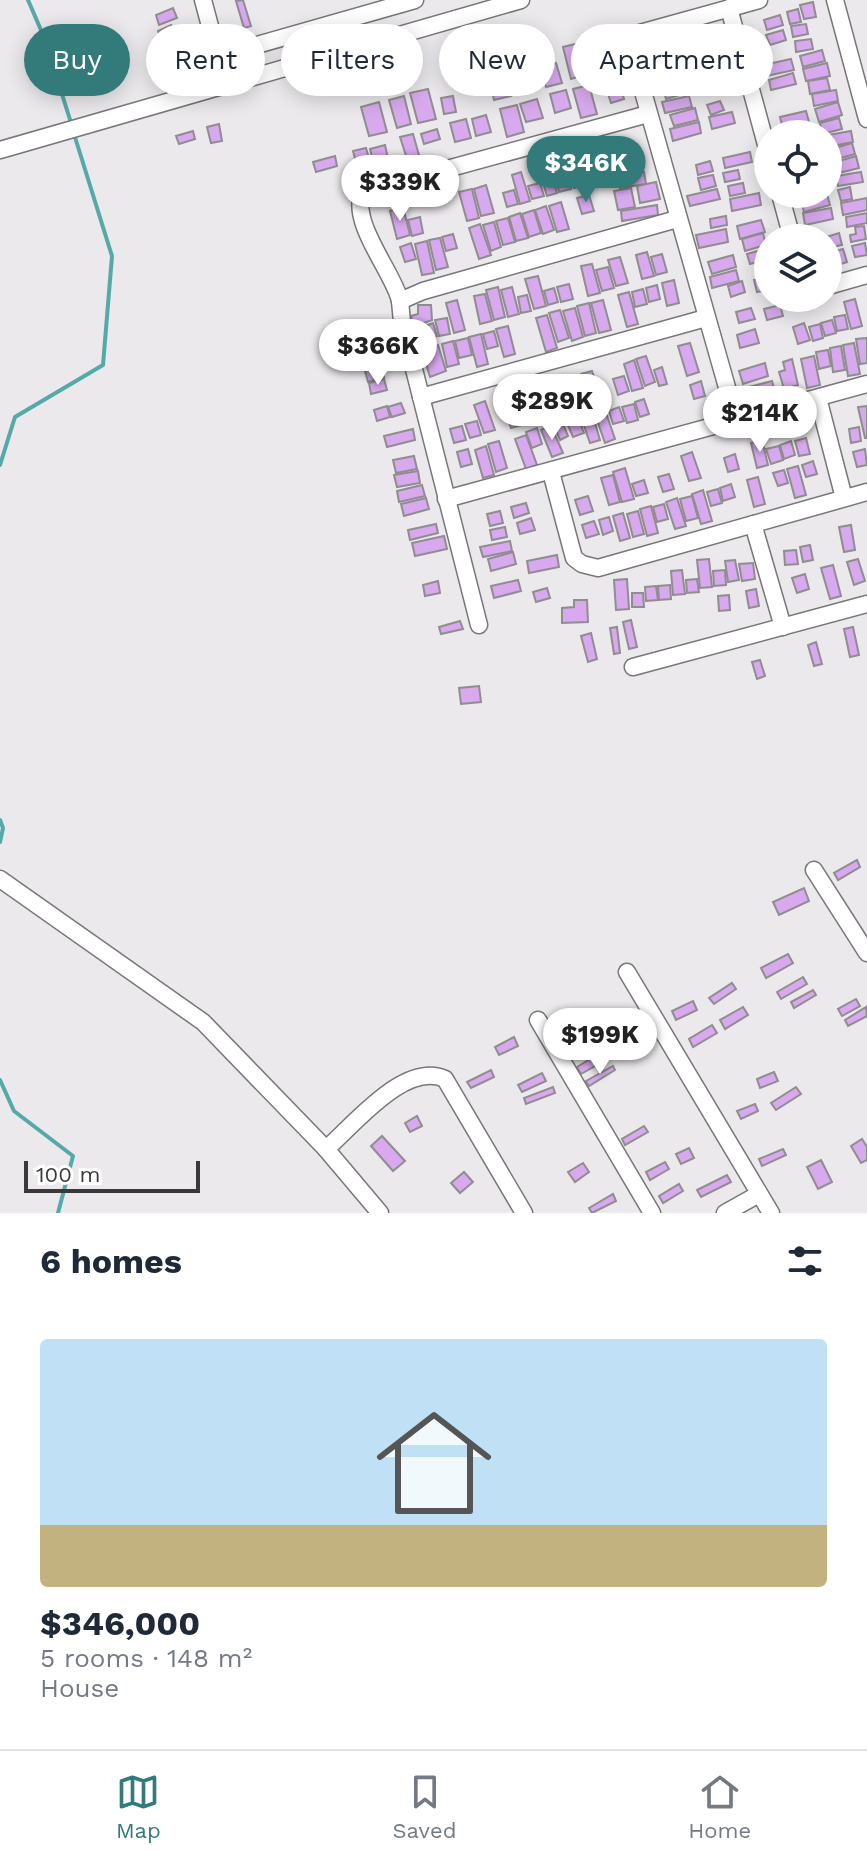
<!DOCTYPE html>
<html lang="en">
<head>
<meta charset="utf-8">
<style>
	body { margin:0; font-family:"Work Sans",sans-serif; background:#f2f2f3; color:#1f2937; height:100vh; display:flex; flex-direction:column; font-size:30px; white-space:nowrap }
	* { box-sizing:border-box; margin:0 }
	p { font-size:26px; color:#747a83 }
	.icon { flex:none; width:44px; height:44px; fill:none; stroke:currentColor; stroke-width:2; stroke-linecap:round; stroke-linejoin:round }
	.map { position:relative; height:1213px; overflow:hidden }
	.details { display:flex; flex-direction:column; background:#fff; flex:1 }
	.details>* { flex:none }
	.guide { position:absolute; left:24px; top:24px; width:820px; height:72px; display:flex; gap:16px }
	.fabs { position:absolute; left:754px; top:120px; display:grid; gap:16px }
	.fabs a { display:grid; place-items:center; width:88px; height:88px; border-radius:50%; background:#fff; box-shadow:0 4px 20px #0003; font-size:40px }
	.scale { position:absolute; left:24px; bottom:20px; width:176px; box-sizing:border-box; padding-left:8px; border:4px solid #3a393a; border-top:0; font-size:22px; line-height:28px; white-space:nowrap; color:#3a393a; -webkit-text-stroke:6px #fff; paint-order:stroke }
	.price { position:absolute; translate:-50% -68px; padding:0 18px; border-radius:28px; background:#fff; color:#222; font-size:26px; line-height:52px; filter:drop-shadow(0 2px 4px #0008) }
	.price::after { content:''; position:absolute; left:50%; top:48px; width:24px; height:18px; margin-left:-12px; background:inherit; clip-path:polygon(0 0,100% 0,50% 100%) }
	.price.selected { background:#327b7a; color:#fff }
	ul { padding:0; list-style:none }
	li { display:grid; align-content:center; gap:16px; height:424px; padding:0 40px }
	li span { display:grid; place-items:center; height:248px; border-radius:8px; color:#555 }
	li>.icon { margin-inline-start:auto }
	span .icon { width:144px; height:144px; fill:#fffc; stroke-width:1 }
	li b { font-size:34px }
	h2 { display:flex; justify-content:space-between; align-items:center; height:96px; padding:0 40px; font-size:34px }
	.tag { padding:0 28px; border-radius:36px; background:#fff; box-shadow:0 4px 20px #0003; font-size:28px; line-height:72px }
	.tag.selected { background:#327b7a; color:#fff }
	.tabs { display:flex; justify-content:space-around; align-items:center; height:112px; border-top:2px solid #e0e1e3; background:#fff; font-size:22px; color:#747a83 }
	.tabs a { display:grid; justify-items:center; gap:4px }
	.tabs .selected { color:#327b7a }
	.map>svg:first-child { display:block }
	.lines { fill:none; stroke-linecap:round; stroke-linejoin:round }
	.stream { stroke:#55a9a9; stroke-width:4 }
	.building { fill:#d8a9ee; stroke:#8f8d90; stroke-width:2 }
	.minor-casing { stroke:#787679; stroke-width:19 }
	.minor { stroke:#fff; stroke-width:16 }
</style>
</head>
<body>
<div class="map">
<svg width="867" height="1213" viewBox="0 0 867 1213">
	<rect width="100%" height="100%" fill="#ebe9ec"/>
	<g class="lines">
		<g class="stream">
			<polyline points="28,0 44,37 72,126"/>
			<polyline points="0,465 15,417 103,365 112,256 74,134"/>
			<polyline points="0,820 3,828 0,842"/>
			<polyline points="0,1080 14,1111 73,1156 58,1213"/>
		</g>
	</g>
	<g class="building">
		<polygon points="243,0 251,26 244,28 236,1"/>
		<polygon points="813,2 816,17 804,19 800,5"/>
		<polygon points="173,8 177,18 159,25 156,15"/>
		<polygon points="798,9 801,22 790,24 787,12"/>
		<polygon points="780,15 783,25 767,30 764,20"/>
		<polygon points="806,24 808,34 793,37 791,26"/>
		<polygon points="171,25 175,34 162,40 158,31"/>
		<polygon points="783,30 786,40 770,45 766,35"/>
		<polygon points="702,32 704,41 689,44 687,35"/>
		<polygon points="674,35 678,48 649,56 645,43"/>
		<polygon points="609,38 620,70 602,76 591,44"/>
		<polygon points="811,39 813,49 796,52 795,41"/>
		<polygon points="579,43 587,74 571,79 563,47"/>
		<polygon points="707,46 710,56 692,61 690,51"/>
		<polygon points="822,50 825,61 803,67 800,56"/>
		<polygon points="678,52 682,63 667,68 663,58"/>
		<polygon points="724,55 727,65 697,74 694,64"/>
		<polygon points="791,59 794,70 762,77 759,66"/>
		<polygon points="179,61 181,73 167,75 165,64"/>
		<polygon points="556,63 562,83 546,87 540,68"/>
		<polygon points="827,63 830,76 806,81 803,69"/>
		<polygon points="683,67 686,80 664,85 661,73"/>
		<polygon points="529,68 536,87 522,92 515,73"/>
		<polygon points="793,73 796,84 771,90 769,80"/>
		<polygon points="714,74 716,85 701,88 699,78"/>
		<polygon points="507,78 511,96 494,100 490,82"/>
		<polygon points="827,78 830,90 810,94 808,81"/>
		<polygon points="619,81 624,99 611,103 605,85"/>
		<polygon points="687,81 690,92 666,99 663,87"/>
		<polygon points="589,85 597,114 581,118 573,89"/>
		<polygon points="428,89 436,119 418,123 410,93"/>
		<polygon points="566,90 571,108 555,113 550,94"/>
		<polygon points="836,90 838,101 814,106 812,94"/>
		<polygon points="404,96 411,124 397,128 389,100"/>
		<polygon points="453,96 456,112 444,114 441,98"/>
		<polygon points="689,96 692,107 665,113 662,102"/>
		<polygon points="537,99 543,118 526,122 520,104"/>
		<polygon points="720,101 724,110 711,115 707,105"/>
		<polygon points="379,102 387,132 369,136 361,107"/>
		<polygon points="838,102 842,115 819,122 815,109"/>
		<polygon points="517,105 524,132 507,137 500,109"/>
		<polygon points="695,108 698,120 674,126 670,115"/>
		<polygon points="806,111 809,122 783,129 780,117"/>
		<polygon points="732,112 735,123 712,129 709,117"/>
		<polygon points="486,115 491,132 476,136 472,119"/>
		<polygon points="839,118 842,129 822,134 820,123"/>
		<polygon points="466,119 471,138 455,142 450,123"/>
		<polygon points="699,122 701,133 673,141 670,129"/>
		<polygon points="219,124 222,141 211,143 207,127"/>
		<polygon points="437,129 440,139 424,144 421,134"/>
		<polygon points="193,131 195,139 179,144 176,136"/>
		<polygon points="851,131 853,142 828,147 828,135"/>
		<polygon points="413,134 421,162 409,165 400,137"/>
		<polygon points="852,143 855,154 830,161 828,150"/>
		<polygon points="385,145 391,172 377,175 370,149"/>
		<polygon points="366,148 370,162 357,166 353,151"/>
		<polygon points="750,152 752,162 725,168 723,158"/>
		<polygon points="335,156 337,166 316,172 313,162"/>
		<polygon points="856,156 859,168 835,174 832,163"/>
		<polygon points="710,161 713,171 698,175 696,165"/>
		<polygon points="549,167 557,193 547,196 539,170"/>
		<polygon points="738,170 740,179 725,182 723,173"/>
		<polygon points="582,171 585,185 574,188 570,174"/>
		<polygon points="521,172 530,201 520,204 512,175"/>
		<polygon points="644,172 646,184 620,188 618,177"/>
		<polygon points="861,172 863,182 838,186 836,176"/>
		<polygon points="567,175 571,189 559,192 556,178"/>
		<polygon points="713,175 716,186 701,190 698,178"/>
		<polygon points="656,182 660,199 640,203 637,186"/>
		<polygon points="540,183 544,196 532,199 528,186"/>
		<polygon points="743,183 745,193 730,196 728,186"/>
		<polygon points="486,185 494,213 481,216 474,189"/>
		<polygon points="850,187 852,199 841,201 838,190"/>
		<polygon points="631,188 635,207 618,210 614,191"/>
		<polygon points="472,189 479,218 467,221 459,192"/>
		<polygon points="717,189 720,199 690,206 687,196"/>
		<polygon points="514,190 518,204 507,207 503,193"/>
		<polygon points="759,193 761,205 732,211 730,199"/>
		<polygon points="827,194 830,205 804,212 801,200"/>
		<polygon points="589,195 594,211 582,214 577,198"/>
		<polygon points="867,198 867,210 843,215 841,203"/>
		<polygon points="561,202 569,229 557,232 549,206"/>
		<polygon points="657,205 658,215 622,221 621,211"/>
		<polygon points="546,206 554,230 543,234 535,210"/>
		<polygon points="403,207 410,235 397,239 390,211"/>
		<polygon points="831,208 833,219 805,225 803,213"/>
		<polygon points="534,210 541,233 529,237 522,214"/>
		<polygon points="520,213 528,238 516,241 509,217"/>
		<polygon points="867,213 867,223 847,227 846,217"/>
		<polygon points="726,216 727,225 711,228 710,219"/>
		<polygon points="420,217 423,233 412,236 408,220"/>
		<polygon points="508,218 515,242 503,245 496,221"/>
		<polygon points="761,220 765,232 740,239 737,226"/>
		<polygon points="494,222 501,247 491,251 483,225"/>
		<polygon points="480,224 491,255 479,259 469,228"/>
		<polygon points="864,226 866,239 851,242 850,235 856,234 855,227"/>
		<polygon points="726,229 728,242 699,248 696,235"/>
		<polygon points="763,233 766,245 745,251 742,239"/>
		<polygon points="839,233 842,245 828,248 828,238 823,238"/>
		<polygon points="453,234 457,248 446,251 442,237"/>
		<polygon points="440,238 448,267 436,270 429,240"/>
		<polygon points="427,241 434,273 422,275 415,244"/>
		<polygon points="411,243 416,259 405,262 400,247"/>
		<polygon points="865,243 867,255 855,257 852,246"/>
		<polygon points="768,248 768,259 750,264 747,254"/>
		<polygon points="843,249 847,262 828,268 828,253"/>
		<polygon points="647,252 654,276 642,279 636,255"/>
		<polygon points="662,254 667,272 656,275 651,257"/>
		<polygon points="733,255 736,267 712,274 708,262"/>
		<polygon points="620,257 628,283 616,286 608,260"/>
		<polygon points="592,264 600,293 588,296 581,266"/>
		<polygon points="608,267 614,288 602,291 596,270"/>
		<polygon points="736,270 739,281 712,288 710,277"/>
		<polygon points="538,276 546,306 534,309 525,279"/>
		<polygon points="768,277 768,290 757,292 754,280"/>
		<polygon points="674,280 679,303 667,306 662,283"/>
		<polygon points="742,281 745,292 731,297 728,286"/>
		<polygon points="569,284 573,299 561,302 557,287"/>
		<polygon points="657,285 660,299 649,302 646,288"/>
		<polygon points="498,287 505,317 494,320 486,290"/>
		<polygon points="512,287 519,314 508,317 501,290"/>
		<polygon points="554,288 558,302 548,305 544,291"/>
		<polygon points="643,289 647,304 635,307 632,292"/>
		<polygon points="629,292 638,324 627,327 618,295"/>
		<polygon points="485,294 492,321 480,324 474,296"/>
		<polygon points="527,295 531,311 521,313 518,297"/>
		<polygon points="855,299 862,326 851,329 844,302"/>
		<polygon points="457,300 465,330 454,333 446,303"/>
		<polygon points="603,300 611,330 599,333 591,303"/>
		<polygon points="589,303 596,333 585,336 577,306"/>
		<polygon points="418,305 431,305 432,320 413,327 411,316 418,314"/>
		<polygon points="780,305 783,316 767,320 764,309"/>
		<polygon points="575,308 583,337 572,341 563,311"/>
		<polygon points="751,308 755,319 739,323 736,312"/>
		<polygon points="560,310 569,338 558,342 549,313"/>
		<polygon points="547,315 557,348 546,352 536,318"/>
		<polygon points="845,315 848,329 837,331 834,317"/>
		<polygon points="447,318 450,334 439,336 435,320"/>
		<polygon points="832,320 836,333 825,336 821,323"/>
		<polygon points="433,323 437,336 427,339 422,327"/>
		<polygon points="804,323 810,340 798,344 793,327"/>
		<polygon points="820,324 823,338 813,341 809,327"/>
		<polygon points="508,326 515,354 504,357 496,329"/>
		<polygon points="755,329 759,343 740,348 737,335"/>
		<polygon points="494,331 498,346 487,349 483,334"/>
		<polygon points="481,334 488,364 477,367 469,337"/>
		<polygon points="468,338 472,355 459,358 455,341"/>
		<polygon points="867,338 867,363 860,364 856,339"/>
		<polygon points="453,341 459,364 447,367 442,344"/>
		<polygon points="690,343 699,372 687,376 678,346"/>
		<polygon points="854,343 860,374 848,376 843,345"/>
		<polygon points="438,345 446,371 430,377 422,350"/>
		<polygon points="841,346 845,370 833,372 830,348"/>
		<polygon points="828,350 831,366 819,369 816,352"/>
		<polygon points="373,354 376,364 363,368 360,358"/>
		<polygon points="646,356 655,382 645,386 636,359"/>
		<polygon points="814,356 820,385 807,388 801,359"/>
		<polygon points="792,359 798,385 784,389 779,372 785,370 783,362"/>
		<polygon points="634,360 643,388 632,391 624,364"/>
		<polygon points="765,363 768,376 743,384 739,371"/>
		<polygon points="380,366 384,377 368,382 365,371"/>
		<polygon points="662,367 667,384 659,386 654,370"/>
		<polygon points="592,371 602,401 592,405 581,374"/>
		<polygon points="546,376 559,411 549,414 536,380"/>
		<polygon points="624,376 629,391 618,395 613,379"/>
		<polygon points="384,379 387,390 371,394 369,383"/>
		<polygon points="701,381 705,396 694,399 690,385"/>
		<polygon points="772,381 776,395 752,401 749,387"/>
		<polygon points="570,393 574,408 564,411 559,396"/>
		<polygon points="644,399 649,414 640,417 635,402"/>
		<polygon points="485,401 495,430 484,433 474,405"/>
		<polygon points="542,401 546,416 536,419 532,405"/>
		<polygon points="401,403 405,413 392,417 388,407"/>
		<polygon points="634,404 638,420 627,423 622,407"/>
		<polygon points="387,406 390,417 377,421 374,410"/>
		<polygon points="867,406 867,438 865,438 858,407"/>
		<polygon points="619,407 624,421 613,424 609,411"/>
		<polygon points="517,410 521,425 511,428 506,413"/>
		<polygon points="592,413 600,440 590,443 581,417"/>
		<polygon points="606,413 615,439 605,443 596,417"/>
		<polygon points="578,418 584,433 573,437 567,423"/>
		<polygon points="477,421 481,435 470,438 465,424"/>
		<polygon points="562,422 568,436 560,440 554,425"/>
		<polygon points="462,426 466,440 454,443 450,429"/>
		<polygon points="551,426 563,453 552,457 541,430"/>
		<polygon points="859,427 861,441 851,443 849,429"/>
		<polygon points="537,428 542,444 532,448 526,432"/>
		<polygon points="413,429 415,440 387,447 384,436"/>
		<polygon points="526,435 537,465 526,469 515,439"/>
		<polygon points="806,438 810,454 799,456 795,441"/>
		<polygon points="762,440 768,465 757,468 751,443"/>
		<polygon points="499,441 507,468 496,472 488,444"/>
		<polygon points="791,441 795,455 784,459 780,445"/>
		<polygon points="486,446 494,475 483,478 475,450"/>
		<polygon points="779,446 783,460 771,464 766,449"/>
		<polygon points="468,449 472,464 461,467 457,452"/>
		<polygon points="865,449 867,465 857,467 853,452"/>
		<polygon points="692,452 701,478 689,481 681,456"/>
		<polygon points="735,454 739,469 728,472 724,458"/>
		<polygon points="414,456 417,469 396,473 393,460"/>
		<polygon points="813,461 817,474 806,477 802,465"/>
		<polygon points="798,466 806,495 795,498 787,469"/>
		<polygon points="625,468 634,499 622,502 613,472"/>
		<polygon points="784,470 788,483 778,486 773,473"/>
		<polygon points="418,471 420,483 397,487 394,475"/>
		<polygon points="669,474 674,489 663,492 658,477"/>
		<polygon points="613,475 620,502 609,505 601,478"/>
		<polygon points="758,477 765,504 754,507 747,480"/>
		<polygon points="644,480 648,493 636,496 632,484"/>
		<polygon points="731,484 735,497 723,501 720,488"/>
		<polygon points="422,485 425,496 399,502 397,491"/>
		<polygon points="718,489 722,503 711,506 707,492"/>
		<polygon points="703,490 712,521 701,524 692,494"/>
		<polygon points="588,496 593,511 580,515 575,500"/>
		<polygon points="692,496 698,518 686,521 680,499"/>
		<polygon points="426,498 429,509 404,516 401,504"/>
		<polygon points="677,498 686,526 675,529 666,502"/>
		<polygon points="526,503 529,513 514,518 511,507"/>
		<polygon points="664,504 668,519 657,522 653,507"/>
		<polygon points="651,506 658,533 647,536 640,509"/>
		<polygon points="500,511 503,523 490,526 487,514"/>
		<polygon points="638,511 644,534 633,537 627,514"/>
		<polygon points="623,513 630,538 620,541 613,516"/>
		<polygon points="609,517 613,531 603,535 599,520"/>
		<polygon points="531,518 535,530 520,534 517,523"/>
		<polygon points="594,521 599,534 586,538 582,525"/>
		<polygon points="436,524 438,533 410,540 408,530"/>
		<polygon points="851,525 855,550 844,552 839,527"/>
		<polygon points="505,527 507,537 492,540 490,530"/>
		<polygon points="444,536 447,549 415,556 412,543"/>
		<polygon points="510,541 512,551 483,557 480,547"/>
		<polygon points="810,545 813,560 803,562 800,547"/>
		<polygon points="796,550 798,564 785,565 784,551"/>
		<polygon points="513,552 516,564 491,571 488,559"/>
		<polygon points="557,555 559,567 529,573 527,561"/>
		<polygon points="709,559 712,587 700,588 697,560"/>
		<polygon points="858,559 865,581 854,585 847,562"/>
		<polygon points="735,560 739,580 728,582 725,561"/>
		<polygon points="753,563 755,579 742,581 739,564"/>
		<polygon points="833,565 841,596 830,599 821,568"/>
		<polygon points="682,570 685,594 673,595 671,571"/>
		<polygon points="725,570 726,585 714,586 713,571"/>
		<polygon points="805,574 809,589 797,593 792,578"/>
		<polygon points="627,579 629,609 616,610 614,580"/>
		<polygon points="697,579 699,592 687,593 686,580"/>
		<polygon points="518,580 521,591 494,598 491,586"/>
		<polygon points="438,581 440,593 425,596 423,585"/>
		<polygon points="670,585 671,599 659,600 658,586"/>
		<polygon points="656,586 658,600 646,601 645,587"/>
		<polygon points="547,588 550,598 536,602 533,592"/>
		<polygon points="756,589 759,606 749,608 746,591"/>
		<polygon points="632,593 643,593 644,607 632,607"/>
		<polygon points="729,595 730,610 719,611 718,596"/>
		<polygon points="574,600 587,600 588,622 562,623 562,608 574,607"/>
		<polygon points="631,620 637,647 629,649 623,622"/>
		<polygon points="460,621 463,629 441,634 439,627"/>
		<polygon points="617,627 620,653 614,654 610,628"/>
		<polygon points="853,627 859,655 850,657 844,629"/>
		<polygon points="591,633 597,659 588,662 581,636"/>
		<polygon points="816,642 822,664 814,666 808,645"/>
		<polygon points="760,660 765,676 757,679 752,662"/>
		<polygon points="479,686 481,702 461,704 459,688"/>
		<polygon points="857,860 860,867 838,880 834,873"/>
		<polygon points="804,888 809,901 779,915 773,902"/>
		<polygon points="788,954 793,963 766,978 761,968"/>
		<polygon points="803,977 807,984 781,999 777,992"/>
		<polygon points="732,983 736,989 714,1004 709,998"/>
		<polygon points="813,990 816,995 794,1008 791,1002"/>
		<polygon points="856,999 860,1006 842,1016 838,1009"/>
		<polygon points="693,1001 697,1010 676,1020 672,1011"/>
		<polygon points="743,1007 748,1015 725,1029 720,1020"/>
		<polygon points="866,1007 867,1016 848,1026 845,1020"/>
		<polygon points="578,1015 583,1026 561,1036 556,1025"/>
		<polygon points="712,1025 717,1033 693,1047 689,1039"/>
		<polygon points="514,1037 518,1046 499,1055 495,1047"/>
		<polygon points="600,1053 604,1061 581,1074 577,1067"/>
		<polygon points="613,1066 615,1070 589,1086 586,1081"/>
		<polygon points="491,1070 494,1077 471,1088 467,1082"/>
		<polygon points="774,1072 778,1081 760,1088 757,1079"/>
		<polygon points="542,1073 546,1081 522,1092 518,1085"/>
		<polygon points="553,1087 555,1093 526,1104 524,1098"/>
		<polygon points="796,1087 801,1094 776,1110 771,1103"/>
		<polygon points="755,1104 758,1111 741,1119 737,1111"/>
		<polygon points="417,1116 422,1126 410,1132 405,1123"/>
		<polygon points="644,1126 648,1132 625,1145 622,1139"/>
		<polygon points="382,1136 405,1161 393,1171 371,1146"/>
		<polygon points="862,1139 867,1147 867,1160 861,1163 851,1146"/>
		<polygon points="689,1148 694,1158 681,1164 676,1154"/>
		<polygon points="783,1149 786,1155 762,1166 759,1159"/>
		<polygon points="821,1160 832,1182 818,1189 807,1167"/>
		<polygon points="665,1162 669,1169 650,1180 646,1172"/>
		<polygon points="583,1163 589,1172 575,1182 568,1172"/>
		<polygon points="464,1172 473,1182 460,1193 451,1183"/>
		<polygon points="727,1175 731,1182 701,1197 697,1190"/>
		<polygon points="679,1184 683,1191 663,1203 659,1196"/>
		<polygon points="613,1194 616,1201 592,1213 589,1208"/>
	</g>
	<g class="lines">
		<defs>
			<g id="minor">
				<polyline points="203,0 218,56 415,0"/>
				<polyline points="835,0 867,119"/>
				<polyline points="729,8 768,152"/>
				<polyline points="0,150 521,0"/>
				<polyline points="780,194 792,238"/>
				<polyline points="828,286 867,275"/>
				<path d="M400,301C394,273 349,222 363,192L648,114"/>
				<polyline points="421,397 706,318"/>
				<polyline points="818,398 844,498"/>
				<polyline points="736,419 630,46 640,33 759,0"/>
				<polyline points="551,472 574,558 582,564 598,568 867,492"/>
				<polyline points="446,499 867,384"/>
				<polyline points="753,524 783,627"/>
				<polyline points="479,625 402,322 400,301 423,291 677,219"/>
				<polyline points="633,667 867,604"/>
				<polyline points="814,870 867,953"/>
				<polyline points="0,879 203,1022 326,1149 380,1213"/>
				<polyline points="627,972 771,1213"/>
				<polyline points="538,1020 652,1213"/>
				<path d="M326,1149C355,1124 405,1061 445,1079L524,1213"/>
				<polyline points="725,1213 759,1194"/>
			</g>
		</defs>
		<use href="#minor" class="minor-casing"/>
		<use href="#minor" class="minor"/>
	</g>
</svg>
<div class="fabs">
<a><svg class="icon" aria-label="locate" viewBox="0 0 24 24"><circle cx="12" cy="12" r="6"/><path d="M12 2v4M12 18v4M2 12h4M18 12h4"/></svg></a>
<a><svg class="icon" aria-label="layers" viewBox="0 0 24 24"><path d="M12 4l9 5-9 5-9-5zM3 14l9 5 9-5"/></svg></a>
</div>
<div class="scale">100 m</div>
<b class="price selected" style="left:586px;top:204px">$346K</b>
<b class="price" style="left:400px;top:223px">$339K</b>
<b class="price" style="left:378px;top:387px">$366K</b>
<b class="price" style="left:552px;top:442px">$289K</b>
<b class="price" style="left:760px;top:454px">$214K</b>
<b class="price" style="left:600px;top:1076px">$199K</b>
<div class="guide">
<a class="tag selected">Buy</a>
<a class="tag">Rent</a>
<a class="tag">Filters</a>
<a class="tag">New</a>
<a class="tag">Apartment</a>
</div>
</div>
<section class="details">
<h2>6 homes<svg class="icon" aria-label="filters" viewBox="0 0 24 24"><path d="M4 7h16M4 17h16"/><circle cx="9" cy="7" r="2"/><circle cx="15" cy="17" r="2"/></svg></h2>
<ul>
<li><span style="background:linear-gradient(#bfe0f5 75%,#c2b280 0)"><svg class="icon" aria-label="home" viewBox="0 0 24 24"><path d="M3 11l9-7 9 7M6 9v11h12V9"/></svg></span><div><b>$346,000</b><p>5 rooms · 148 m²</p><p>House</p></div></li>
</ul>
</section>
<nav class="tabs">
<a class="selected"><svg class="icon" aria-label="map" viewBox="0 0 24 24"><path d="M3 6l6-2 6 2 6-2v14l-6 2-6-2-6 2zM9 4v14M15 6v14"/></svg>Map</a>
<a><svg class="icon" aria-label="saved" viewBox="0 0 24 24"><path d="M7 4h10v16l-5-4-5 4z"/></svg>Saved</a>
<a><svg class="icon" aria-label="home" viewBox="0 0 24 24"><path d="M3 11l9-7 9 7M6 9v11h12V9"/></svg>Home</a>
</nav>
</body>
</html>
